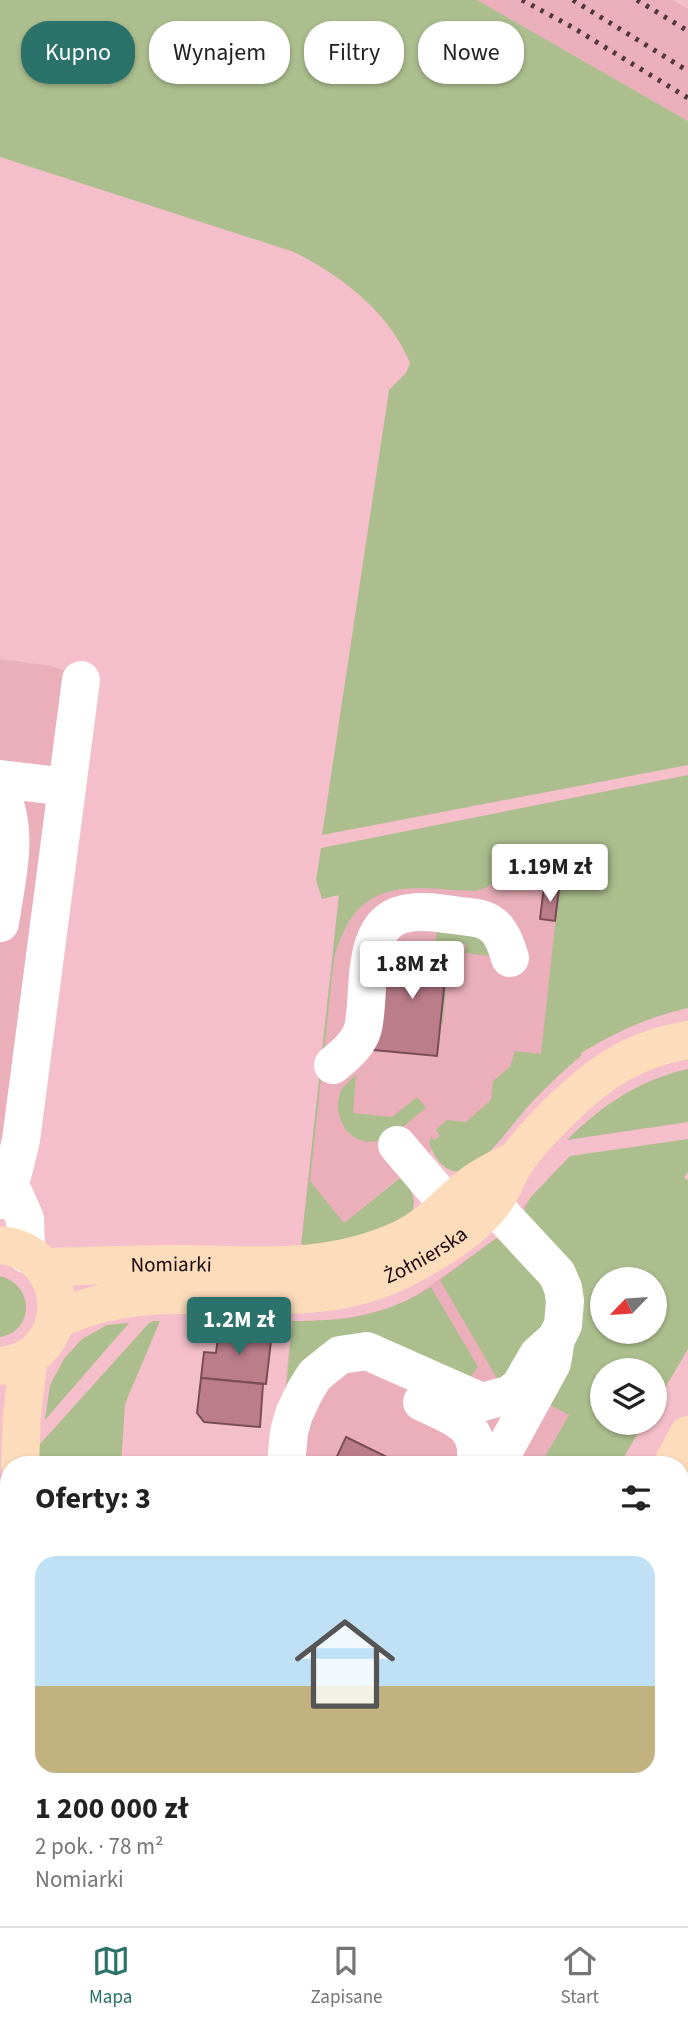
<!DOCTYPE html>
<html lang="pl">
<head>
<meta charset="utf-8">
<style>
	body { margin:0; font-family:"Source Sans 3",sans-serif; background:#f2f2f2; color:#222; height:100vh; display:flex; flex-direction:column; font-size:26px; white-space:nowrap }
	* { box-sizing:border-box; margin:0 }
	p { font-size:23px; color:#767676 }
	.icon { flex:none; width:38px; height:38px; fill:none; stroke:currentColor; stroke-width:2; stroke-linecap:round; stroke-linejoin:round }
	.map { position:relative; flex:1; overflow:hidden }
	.sheet { position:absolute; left:0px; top:1456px; width:690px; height:471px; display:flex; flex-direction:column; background:#fff; border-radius:28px 28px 0 0; box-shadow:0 2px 5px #0004 }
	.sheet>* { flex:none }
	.top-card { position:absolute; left:21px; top:21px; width:648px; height:63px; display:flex; gap:14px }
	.needle { width:46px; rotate:245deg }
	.fabs { position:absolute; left:590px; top:1267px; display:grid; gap:14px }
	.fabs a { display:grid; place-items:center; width:77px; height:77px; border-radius:50%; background:#fff; box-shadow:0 2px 5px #0004; font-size:35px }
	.price { position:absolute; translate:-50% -60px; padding:0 16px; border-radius:7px; background:#fff; color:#222; font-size:23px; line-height:46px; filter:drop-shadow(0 2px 4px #0008) }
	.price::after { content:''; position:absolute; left:50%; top:42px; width:21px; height:16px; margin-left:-10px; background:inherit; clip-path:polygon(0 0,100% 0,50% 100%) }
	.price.selected { background:#2a726a; color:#fff }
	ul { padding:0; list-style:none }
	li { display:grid; align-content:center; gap:14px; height:371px; padding:0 35px }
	li span { display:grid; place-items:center; height:217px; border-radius:21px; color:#555 }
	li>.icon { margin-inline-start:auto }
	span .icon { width:126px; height:126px; fill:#fffc; stroke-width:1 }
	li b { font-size:30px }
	h2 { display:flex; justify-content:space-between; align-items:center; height:84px; padding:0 35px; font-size:30px }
	.tag { padding:0 24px; border-radius:28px; background:#fff; box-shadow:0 2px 5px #0004; font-size:24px; line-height:63px }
	.tag.selected { background:#2a726a; color:#fff }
	.tab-bar { display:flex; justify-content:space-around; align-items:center; height:98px; border-top:2px solid #e0e0e0; background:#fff; font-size:19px; color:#767676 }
	.tab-bar a { display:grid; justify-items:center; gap:4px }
	.tab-bar .selected { color:#2a726a }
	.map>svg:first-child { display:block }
	.built { fill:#eaafba }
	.green { fill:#acbe8e; fill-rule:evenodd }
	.building { fill:#bc7d8b; stroke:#794d57; stroke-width:2 }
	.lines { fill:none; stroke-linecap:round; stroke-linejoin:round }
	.minor { stroke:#fff; stroke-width:38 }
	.major { stroke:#fddcbb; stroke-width:38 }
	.rail { stroke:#51373d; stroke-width:5; stroke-dasharray:3.5 7; stroke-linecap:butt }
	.labels { text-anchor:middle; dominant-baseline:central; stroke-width:5; stroke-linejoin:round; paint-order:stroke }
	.street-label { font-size:21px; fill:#18070b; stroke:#f4bfca }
</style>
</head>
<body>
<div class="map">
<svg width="688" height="1926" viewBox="0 0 688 1926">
	<rect width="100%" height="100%" fill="#f4bfca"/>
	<g class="built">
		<polygon points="477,0 673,0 688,9 688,121"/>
		<polygon points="0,659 51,666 94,680 30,1190 0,1215"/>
		<polygon points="583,856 564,1041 344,1223 300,1253 339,894"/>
		<polygon points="530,1198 611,1279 602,1279 602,1332 569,1415 540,1465 277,1465 292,1321 331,1321 355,1317 396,1306 414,1297 495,1239"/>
	</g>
	<g class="green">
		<path d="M0,0H477L688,121V765L322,835L389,390L406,373L410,363C389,312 342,276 294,252L0,157Z"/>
		<path d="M688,775V1008C648,1017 616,1032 581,1053L582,1055C564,1070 547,1086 531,1103C515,1120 484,1166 462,1171C445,1175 433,1156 429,1142L431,1137L435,1140L440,1136L436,1130L447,1120L466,1122L491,1100L493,1081L510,1067L515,1051L541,1054L559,889C540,886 518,880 500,882C491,883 484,890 475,891C457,891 439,888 421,888C368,888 348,910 334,958L310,1181L344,1223L401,1177C414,1191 420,1206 405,1222L300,1256L339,895L322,899L316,880L321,848Z"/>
		<polygon points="438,922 482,929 491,956 465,953 466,944 436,941"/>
		<polygon points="435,947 450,949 443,1023 440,1023 448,951 434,949"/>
		<path d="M688,1069V1122L567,1140C602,1105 639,1080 688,1069Z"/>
		<path d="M356,1075L353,1113L392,1117L417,1097L426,1108C411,1119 395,1137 377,1141C348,1147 331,1115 341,1091C344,1085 352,1079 356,1075Z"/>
		<path d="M688,1139V1172L684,1178L688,1180V1349L655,1405L654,1370H602V1423H644L619,1465H540L569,1415L540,1400L573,1344L524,1211L530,1198L570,1156ZM602,1279H654V1332H602Z"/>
		<path d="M495,1239H501C514,1251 530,1264 541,1278C565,1310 531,1351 515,1378L498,1380L440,1280Z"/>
		<path d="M0,1276C33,1284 36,1330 0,1337Z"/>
		<path d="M431,1287L478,1367L466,1383L381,1343L284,1413L292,1321C347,1321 384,1316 431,1287Z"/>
		<polygon points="154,1321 160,1321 125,1404 121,1465 33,1465 34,1442 41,1443 149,1323"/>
		<polygon points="129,1323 45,1420 50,1385 64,1359 82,1339 107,1325"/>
		<polygon points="688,1521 688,1560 681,1573 681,1534"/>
		<polygon points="688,1797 688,1926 622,1926 626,1918 681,1918 681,1811"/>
		<polygon points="0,1854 6,1926 0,1926"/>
		<polygon points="54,1918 326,1918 319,1926 57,1926"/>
	</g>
	<g class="building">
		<polygon points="544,887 559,889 555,921 540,919"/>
		<polygon points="393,945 448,951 437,1056 374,1050 384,960 392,961"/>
		<polygon points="219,1328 272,1332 266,1384 201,1378 204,1352 216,1353"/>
		<polygon points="201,1378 263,1384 260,1427 204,1422 197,1413"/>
		<polygon points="346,1437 403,1465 333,1465"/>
		<polygon points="235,1459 266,1462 266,1465 234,1465"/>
	</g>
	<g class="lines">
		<g class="minor">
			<polyline points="0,779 67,787"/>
			<path d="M0,792C20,833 6,880 0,923"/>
			<path d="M333,1065C345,1055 359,1044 363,1028C371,994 359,924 404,914C424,909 449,915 469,917C496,919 503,934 510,958"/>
			<polyline points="397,1145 449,1206"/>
			<polyline points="10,1185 25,1219 26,1254"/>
			<polyline points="0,1200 10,1185 21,1140 81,680"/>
			<polyline points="492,1204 557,1274 563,1288 565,1301 563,1325 556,1339 552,1363 496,1465"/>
			<path d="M422,1402C453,1417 483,1424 475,1465"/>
			<polyline points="286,1465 289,1432 294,1414 305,1391 315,1375 340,1355 367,1351 482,1402 509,1395 520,1386 538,1355 556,1339"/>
		</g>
		<g class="major">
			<path d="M0,1245C75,1252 75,1360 0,1366"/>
			<path id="s1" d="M43,1267C90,1266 136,1264 182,1264C260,1265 329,1273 402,1239C431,1225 449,1202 474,1183C486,1174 502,1167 516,1160"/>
			<path id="s2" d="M55,1321C164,1264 296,1327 407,1267C437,1251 471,1231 492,1204C503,1190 508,1172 518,1158C529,1142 543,1128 557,1114C596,1075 632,1049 688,1040"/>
			<polyline points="20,1465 22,1414 29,1357"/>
			<polyline points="672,1465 688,1435"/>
			<polyline points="681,1634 688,1622"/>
			<polyline points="0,1658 9,1742"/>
			<polyline points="681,1743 688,1729"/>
			<polyline points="39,1918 42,1926"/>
			<polyline points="345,1926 350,1918"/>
			<polyline points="404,1926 409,1918"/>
			<polyline points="501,1926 506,1918"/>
			<polyline points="585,1926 589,1918"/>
		</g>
		<g class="rail">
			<polyline points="522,0 572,27 688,98"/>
			<polyline points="573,0 688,71"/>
			<polyline points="637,0 688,31"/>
		</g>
	</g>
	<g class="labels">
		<g class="street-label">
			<text stroke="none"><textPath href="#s2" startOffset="382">Żołnierska</textPath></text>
			<text stroke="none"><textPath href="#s1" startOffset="128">Nomiarki</textPath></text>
		</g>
	</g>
</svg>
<div class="fabs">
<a><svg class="needle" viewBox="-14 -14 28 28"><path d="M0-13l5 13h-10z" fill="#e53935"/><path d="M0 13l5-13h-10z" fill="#767676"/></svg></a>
<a><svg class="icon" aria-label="layers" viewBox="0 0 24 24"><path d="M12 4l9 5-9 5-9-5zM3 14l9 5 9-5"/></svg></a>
</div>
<b class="price" style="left:550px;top:904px">1.19M zł</b>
<b class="price" style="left:412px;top:1001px">1.8M zł</b>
<b class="price selected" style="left:239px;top:1357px">1.2M zł</b>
<div class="top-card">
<a class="tag selected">Kupno</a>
<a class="tag">Wynajem</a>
<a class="tag">Filtry</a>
<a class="tag">Nowe</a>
</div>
<section class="sheet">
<h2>Oferty: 3<svg class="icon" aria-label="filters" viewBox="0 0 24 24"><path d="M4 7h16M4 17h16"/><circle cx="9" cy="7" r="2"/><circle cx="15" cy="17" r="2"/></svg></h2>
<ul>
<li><span style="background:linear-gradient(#bfe0f5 60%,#c2b280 0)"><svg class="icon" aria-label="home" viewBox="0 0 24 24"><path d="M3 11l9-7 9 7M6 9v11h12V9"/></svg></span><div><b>1 200 000 zł</b><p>2 pok. · 78 m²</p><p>Nomiarki</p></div></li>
</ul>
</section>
</div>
<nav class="tab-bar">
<a class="selected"><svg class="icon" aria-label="map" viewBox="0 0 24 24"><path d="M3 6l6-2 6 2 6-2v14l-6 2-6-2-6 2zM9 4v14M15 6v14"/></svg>Mapa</a>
<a><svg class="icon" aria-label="saved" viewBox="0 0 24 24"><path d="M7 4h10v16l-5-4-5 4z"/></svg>Zapisane</a>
<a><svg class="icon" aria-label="home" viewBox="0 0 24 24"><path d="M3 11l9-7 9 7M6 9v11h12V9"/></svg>Start</a>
</nav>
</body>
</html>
